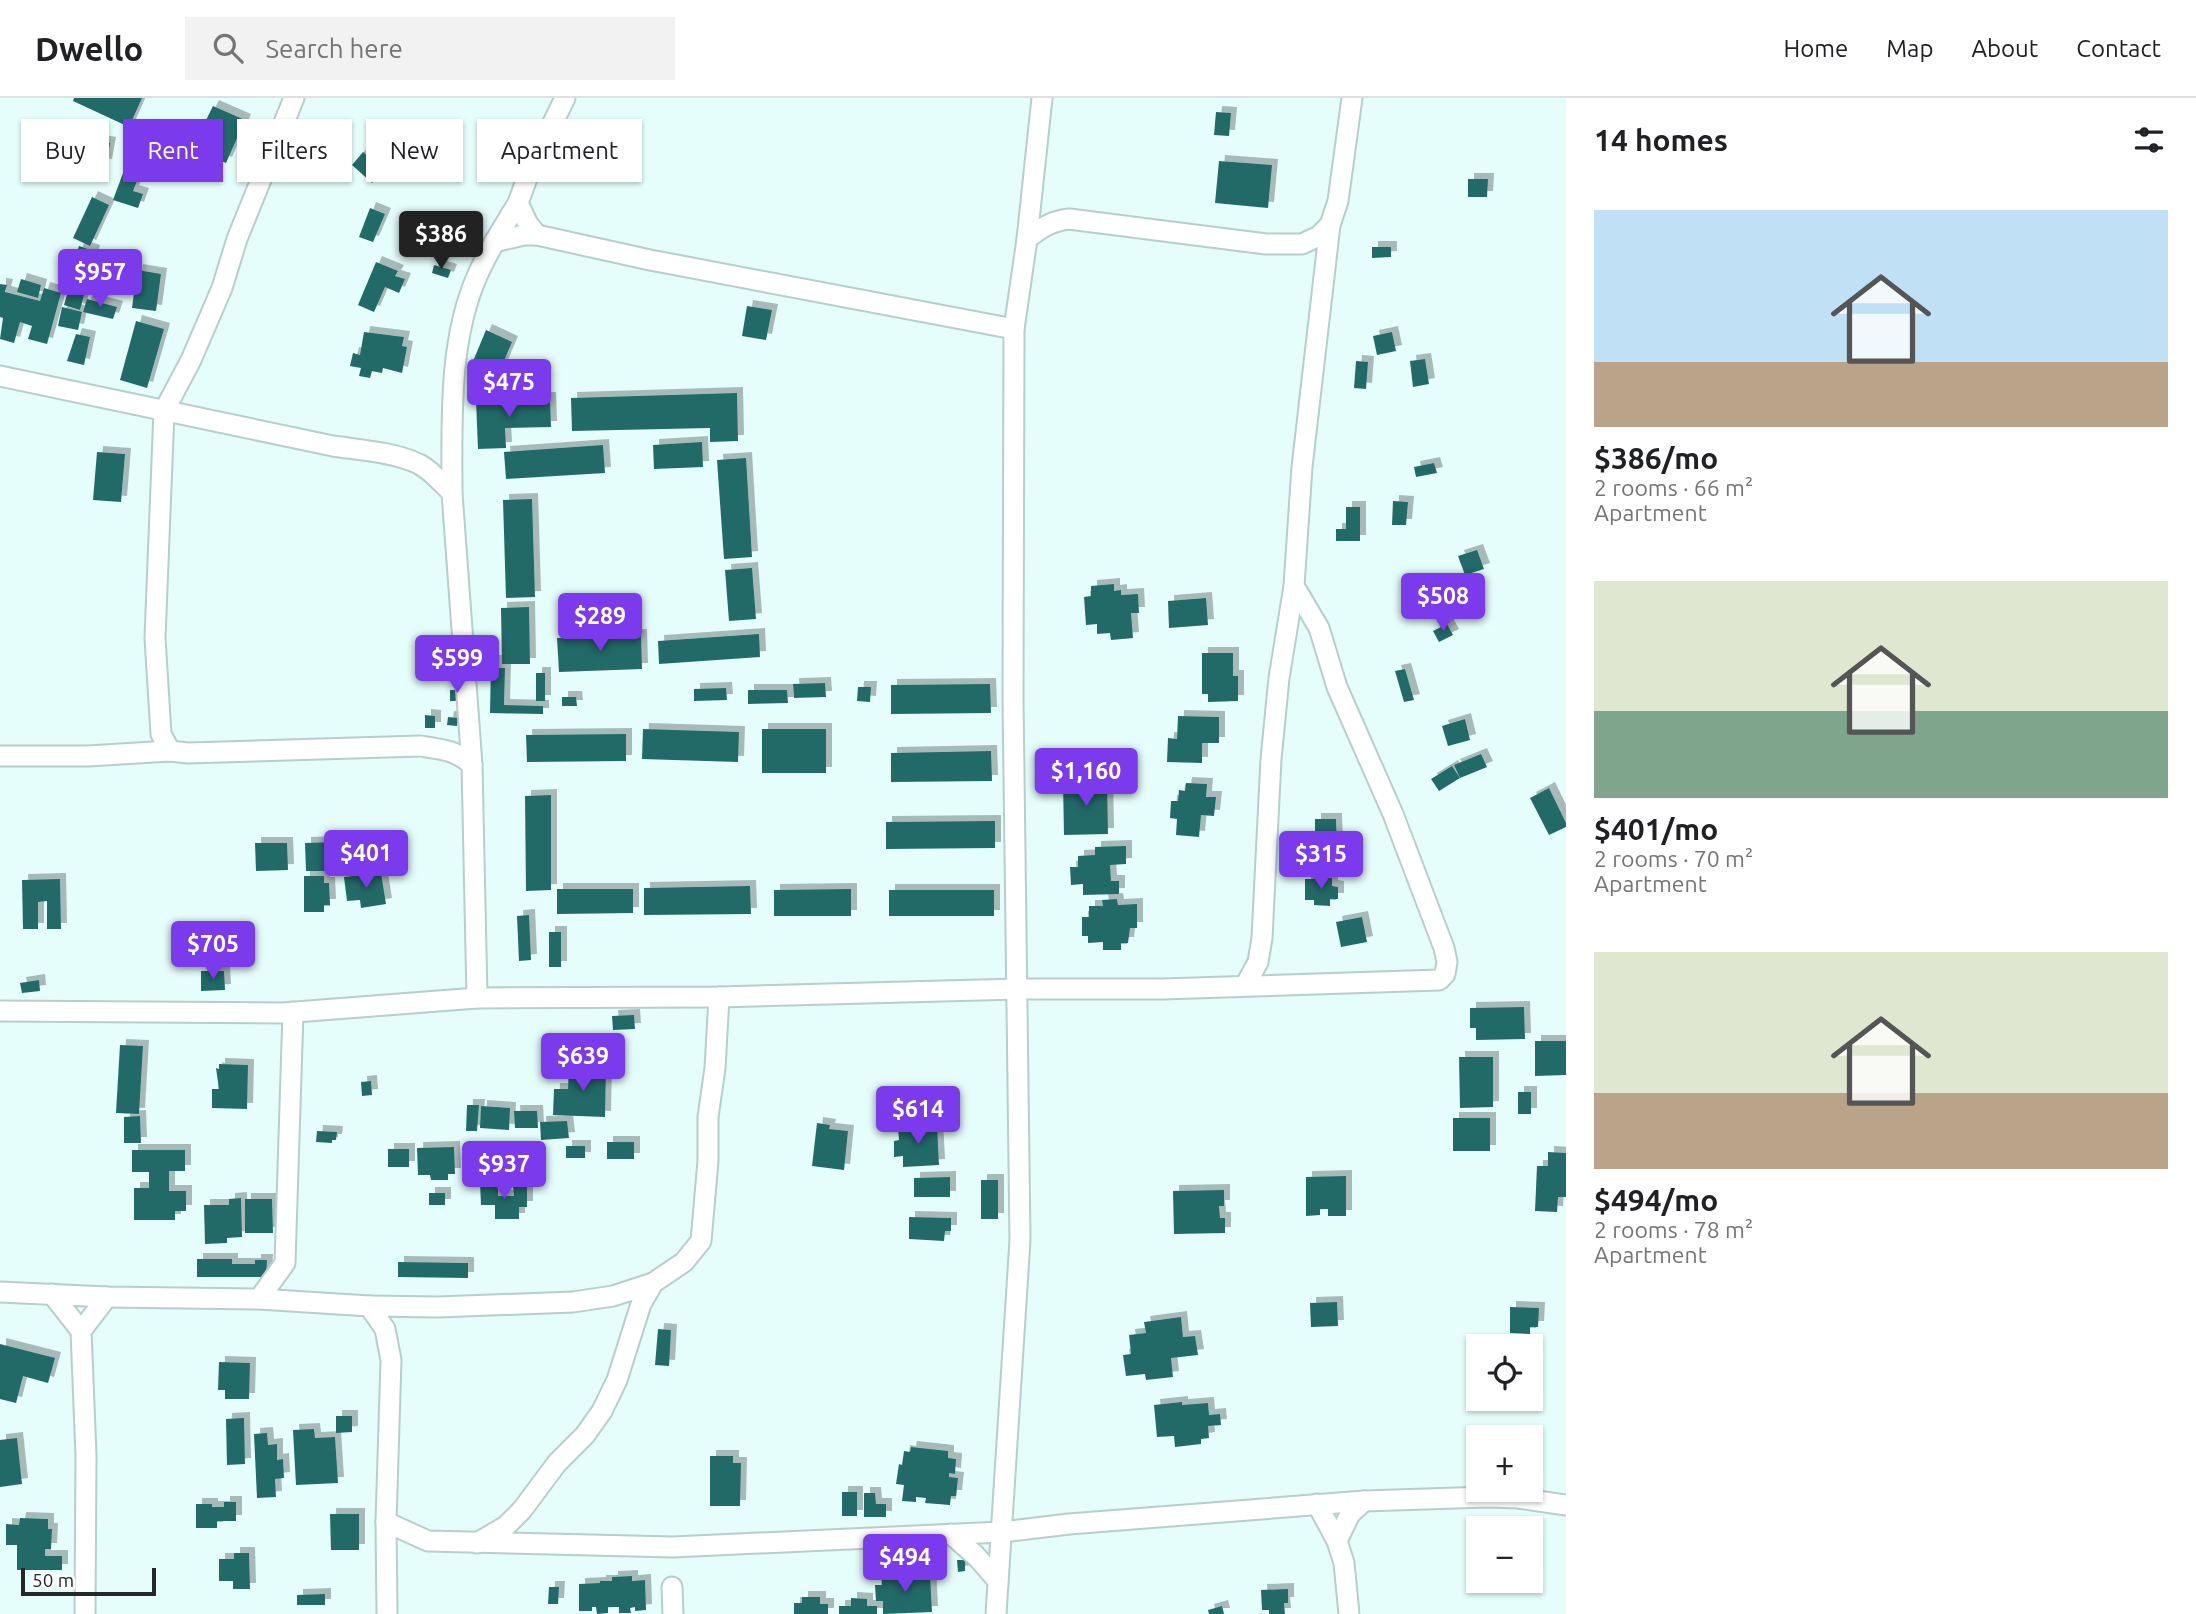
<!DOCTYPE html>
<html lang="en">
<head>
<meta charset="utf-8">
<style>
	body { margin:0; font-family:Ubuntu,sans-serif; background:#f2f2f2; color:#202124; height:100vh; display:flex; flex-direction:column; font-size:26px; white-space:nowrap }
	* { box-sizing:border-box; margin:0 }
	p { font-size:23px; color:#757577 }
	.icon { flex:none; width:38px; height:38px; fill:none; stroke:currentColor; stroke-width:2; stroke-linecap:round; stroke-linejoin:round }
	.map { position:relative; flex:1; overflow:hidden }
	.details { display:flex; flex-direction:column; background:#fff; width:630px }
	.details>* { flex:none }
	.top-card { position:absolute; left:21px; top:21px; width:665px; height:63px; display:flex; gap:14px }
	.buttons { position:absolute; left:1466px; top:1236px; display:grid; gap:14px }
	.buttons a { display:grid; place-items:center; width:77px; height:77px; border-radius:0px; background:#fff; box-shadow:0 2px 5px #0004; font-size:35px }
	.scale { position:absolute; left:21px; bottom:18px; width:135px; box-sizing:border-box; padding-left:7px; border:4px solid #212a29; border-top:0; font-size:19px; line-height:24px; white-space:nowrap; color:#212a29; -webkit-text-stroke:5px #fff; paint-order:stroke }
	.price { position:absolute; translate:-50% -60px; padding:0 16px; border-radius:7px; background:#7c3aed; color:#fff; font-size:23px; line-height:46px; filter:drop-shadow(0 2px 4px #0008) }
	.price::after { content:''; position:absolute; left:50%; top:42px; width:21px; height:16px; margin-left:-10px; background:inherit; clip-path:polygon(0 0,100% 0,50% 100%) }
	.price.active { background:#222; color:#fff }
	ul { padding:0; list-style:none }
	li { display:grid; align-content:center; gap:14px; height:371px; padding:0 28px }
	li span { display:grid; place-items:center; height:217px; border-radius:0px; color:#555 }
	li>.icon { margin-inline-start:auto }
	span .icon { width:126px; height:126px; fill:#fffc; stroke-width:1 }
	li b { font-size:30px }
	h2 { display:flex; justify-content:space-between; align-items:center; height:84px; padding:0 28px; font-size:30px }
	.pill { padding:0 24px; border-radius:0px; background:#fff; box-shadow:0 2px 5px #0004; font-size:24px; line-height:63px }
	.pill.active { background:#7c3aed; color:#fff }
	header { display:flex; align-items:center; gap:42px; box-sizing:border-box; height:98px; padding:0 35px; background:#fff; border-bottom:2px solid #e0e0e0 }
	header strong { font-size:33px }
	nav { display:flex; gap:38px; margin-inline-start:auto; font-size:24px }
	.search { width:490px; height:63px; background:#f2f2f2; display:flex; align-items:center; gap:18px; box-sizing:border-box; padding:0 24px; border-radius:0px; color:#757577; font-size:26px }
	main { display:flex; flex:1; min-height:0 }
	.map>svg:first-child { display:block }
	.building { fill:#216b67; filter:url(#shadow) }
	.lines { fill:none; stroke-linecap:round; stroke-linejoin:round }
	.street-casing { stroke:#b7cecc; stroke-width:23 }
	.street { stroke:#fff; stroke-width:19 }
</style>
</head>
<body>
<header>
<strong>Dwello</strong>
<div class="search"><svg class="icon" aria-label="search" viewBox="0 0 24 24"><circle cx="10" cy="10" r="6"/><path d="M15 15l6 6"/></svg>Search here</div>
<nav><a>Home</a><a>Map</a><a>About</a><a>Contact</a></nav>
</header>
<main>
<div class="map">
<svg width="1566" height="1516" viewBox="0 0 1566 1516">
	<defs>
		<filter id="shadow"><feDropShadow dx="6" dy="-6" stdDeviation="0" flood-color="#0004"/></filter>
	</defs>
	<rect width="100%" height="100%" fill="#e5fdfb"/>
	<g class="building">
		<polygon points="74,0 142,0 129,29 73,3"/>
		<polygon points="213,8 245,22 226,65 193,51 199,38 207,41 213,25 206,22"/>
		<polygon points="1216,14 1231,15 1229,38 1214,37"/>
		<polygon points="68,37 110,45 106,67 90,64 86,84 53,77 55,66 49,65 53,44 67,47"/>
		<polygon points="363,54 383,72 372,85 352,67"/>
		<polygon points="1219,63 1272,67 1268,110 1215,105"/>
		<polygon points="126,67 141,73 133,93 143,96 138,110 113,102"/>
		<polygon points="1468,81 1488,81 1487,99 1468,99"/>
		<polygon points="92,99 109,107 90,148 73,140"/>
		<polygon points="370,110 385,116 373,144 359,139"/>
		<polygon points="79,148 94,153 90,167 74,163"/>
		<polygon points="1372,149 1391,149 1391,159 1372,160"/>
		<polygon points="376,164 398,173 395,178 405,181 399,195 385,189 374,214 358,207"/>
		<polygon points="434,167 451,172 448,180 432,175"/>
		<polygon points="137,172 161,176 156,213 132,210"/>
		<polygon points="21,181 41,187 38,200 17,194"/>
		<polygon points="0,186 7,187 5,194 40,203 44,190 61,195 47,246 28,241 32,228 20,224 14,245 0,241 3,220 0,219"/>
		<polygon points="68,193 84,197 80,212 64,207"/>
		<polygon points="87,201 117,209 113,221 83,214"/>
		<polygon points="747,208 772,212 766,242 742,238"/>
		<polygon points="62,209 82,214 78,232 58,228"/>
		<polygon points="136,223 164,231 147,290 120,282"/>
		<polygon points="486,232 512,244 495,284 469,273"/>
		<polygon points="364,234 404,239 402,248 407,249 402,275 383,270 382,275 372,273 370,280 359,278 361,270 350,268 353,255 360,257"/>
		<polygon points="1392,234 1396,253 1377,257 1373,238"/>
		<polygon points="76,236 90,239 84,267 67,263"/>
		<polygon points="1425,261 1429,286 1413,289 1410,263"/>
		<polygon points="1356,263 1368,264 1366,291 1354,290"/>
		<polygon points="737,295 738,343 710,344 710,330 572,333 571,300"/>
		<polygon points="550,300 551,329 505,330 506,350 478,351 476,302"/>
		<polygon points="702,344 703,369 654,371 653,347"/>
		<polygon points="603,347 605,375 506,381 504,354"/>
		<polygon points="97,354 125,356 121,404 93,402"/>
		<polygon points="746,360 752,459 724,461 717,362"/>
		<polygon points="1434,365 1437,375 1416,379 1414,369"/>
		<polygon points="532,401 535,499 506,500 503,402"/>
		<polygon points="1393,403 1408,404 1406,427 1392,427"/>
		<polygon points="1346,409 1360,409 1360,443 1336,443 1336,431 1346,431"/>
		<polygon points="1477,452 1484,471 1465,477 1458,458"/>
		<polygon points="752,470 756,521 729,523 725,472"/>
		<polygon points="1114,486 1114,493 1121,492 1121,497 1138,496 1139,515 1131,515 1133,540 1111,542 1110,535 1097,536 1097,526 1086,527 1084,499 1091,498 1091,488"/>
		<polygon points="1206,500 1208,527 1169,530 1168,503"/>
		<polygon points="529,509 530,566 502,566 501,510"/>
		<polygon points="1447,526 1453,537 1439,544 1433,533"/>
		<polygon points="759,536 760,559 659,566 658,543"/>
		<polygon points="641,537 642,571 559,574 557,540"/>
		<polygon points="1202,555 1233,555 1233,578 1238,578 1238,603 1208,604 1208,596 1202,596"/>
		<rect x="445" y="562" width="14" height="9"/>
		<polygon points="491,563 499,563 499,570 505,570 504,607 543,608 543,616 490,615"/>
		<polygon points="1405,571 1414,602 1404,604 1395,573"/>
		<rect x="536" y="575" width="9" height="28"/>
		<polygon points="825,585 826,599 794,600 793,586"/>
		<polygon points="990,586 991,615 891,616 891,587"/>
		<polygon points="858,589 871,589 870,604 857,603"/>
		<polygon points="726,590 727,602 694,603 694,591"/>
		<polygon points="450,592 464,592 463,603 450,603"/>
		<polygon points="748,592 787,592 788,605 748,606"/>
		<polygon points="562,599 576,599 577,608 562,608"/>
		<polygon points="425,617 435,618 435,630 425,630"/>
		<polygon points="1178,618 1219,619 1219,645 1202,645 1202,665 1167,664 1168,640 1177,641"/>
		<polygon points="448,619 458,620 457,628 447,627"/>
		<polygon points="1465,621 1470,642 1448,648 1442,628"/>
		<polygon points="643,631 739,634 738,664 642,661"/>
		<rect x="762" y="631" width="64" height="44"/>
		<polygon points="626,636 626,663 527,664 526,637"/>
		<polygon points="991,653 992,683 891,684 891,655"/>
		<polygon points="1481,656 1487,669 1460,680 1454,667"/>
		<polygon points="1452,668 1460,680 1439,693 1431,681"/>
		<polygon points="1107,683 1108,736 1064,737 1063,684"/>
		<polygon points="1186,685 1207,686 1206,699 1216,699 1214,718 1201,717 1199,739 1176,737 1177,721 1170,720 1171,703 1178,703 1179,692 1185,693"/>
		<polygon points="1549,690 1566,725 1566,729 1549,737 1530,700"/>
		<polygon points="551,697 551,792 526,793 525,698"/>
		<polygon points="1315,721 1336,721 1337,751 1315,751"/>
		<polygon points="995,723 995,750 886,751 886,724"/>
		<polygon points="333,744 333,773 306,773 305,745"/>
		<polygon points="255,745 287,745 288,772 256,773"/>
		<polygon points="1126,748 1126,766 1110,767 1111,783 1119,783 1119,796 1083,797 1083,786 1071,787 1070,769 1078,769 1078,758 1095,757 1095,749"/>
		<polygon points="381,775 386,806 361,810 360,802 347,803 344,779"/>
		<polygon points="1317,777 1326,777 1326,780 1332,780 1332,788 1338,789 1338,801 1330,801 1330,808 1314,807 1314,802 1305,802 1305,781 1317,781"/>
		<polygon points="304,778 324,778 324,785 329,785 330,807 324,807 324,814 304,814"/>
		<polygon points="60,781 61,831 47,831 47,803 38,804 38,831 23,831 22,782"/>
		<polygon points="750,788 751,816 644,817 644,790"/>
		<polygon points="557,791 633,791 633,815 557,816"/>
		<polygon points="851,791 851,818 774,818 774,792"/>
		<rect x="889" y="792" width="105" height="26"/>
		<polygon points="1117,801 1118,807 1137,806 1137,830 1130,830 1128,845 1121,845 1121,852 1103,852 1103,844 1088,845 1088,838 1082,838 1082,819 1089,819 1089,808 1103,808 1102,802"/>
		<polygon points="529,817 531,862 519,863 517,818"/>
		<polygon points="1362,819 1367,844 1341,849 1336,824"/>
		<rect x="549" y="834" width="12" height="35"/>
		<polygon points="201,873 224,873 225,892 201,893"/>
		<polygon points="39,882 40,893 22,895 20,885"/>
		<polygon points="1524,909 1525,941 1476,942 1476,930 1470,930 1470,910"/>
		<polygon points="634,917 635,931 613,932 612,918"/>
		<polygon points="1535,943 1566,943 1566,977 1535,978"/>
		<polygon points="120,947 143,948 139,1016 116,1015"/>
		<polygon points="1459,959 1493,959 1493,1009 1460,1010"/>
		<polygon points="219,966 248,967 247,1011 212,1010 212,991 219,991 216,970 219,971"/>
		<polygon points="569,967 606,968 605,1019 553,1017 554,991 568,991"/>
		<polygon points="371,983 372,997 362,998 361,984"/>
		<rect x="1518" y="994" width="13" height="22"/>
		<polygon points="467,1007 479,1007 477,1033 466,1033"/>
		<polygon points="481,1008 510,1010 509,1032 480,1030"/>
		<polygon points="514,1013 537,1013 538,1030 515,1030"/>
		<polygon points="140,1018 141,1045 124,1045 124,1019"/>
		<rect x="1453" y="1020" width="37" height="33"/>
		<polygon points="567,1023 569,1040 541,1042 540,1024"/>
		<polygon points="817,1025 830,1027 829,1031 848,1033 844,1072 812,1068"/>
		<polygon points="937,1028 939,1067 903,1069 903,1058 894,1059 894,1043 899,1042 898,1030"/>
		<polygon points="317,1033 337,1034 336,1042 332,1042 332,1045 316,1044"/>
		<rect x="607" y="1044" width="27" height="17"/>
		<rect x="566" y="1048" width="19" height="12"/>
		<polygon points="454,1049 455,1076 448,1076 448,1082 431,1082 430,1077 418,1077 417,1050"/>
		<polygon points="473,1049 490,1050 489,1059 473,1058"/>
		<rect x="388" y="1051" width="21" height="18"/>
		<polygon points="132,1052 185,1052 185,1073 169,1073 169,1093 186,1093 186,1113 175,1113 175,1122 134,1122 134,1090 149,1090 149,1074 132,1074"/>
		<polygon points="1548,1054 1566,1055 1566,1099 1558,1099 1557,1114 1535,1113 1537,1068 1548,1068"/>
		<polygon points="1346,1078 1346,1118 1328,1118 1328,1111 1320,1111 1320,1117 1306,1118 1306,1079"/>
		<polygon points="950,1079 950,1099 914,1099 914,1080"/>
		<rect x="981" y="1082" width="17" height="39"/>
		<polygon points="480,1085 498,1085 498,1098 514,1098 513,1088 527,1088 527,1109 519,1109 519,1121 495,1121 495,1107 481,1107"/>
		<polygon points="1224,1092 1224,1108 1219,1108 1220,1120 1225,1120 1225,1135 1174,1136 1173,1093"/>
		<rect x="429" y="1095" width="16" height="12"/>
		<polygon points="241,1100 242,1139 227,1140 227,1145 205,1146 204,1107 229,1107 229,1101"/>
		<polygon points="245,1101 272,1101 273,1135 245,1135"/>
		<polygon points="909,1119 951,1120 951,1133 945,1133 944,1143 909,1141"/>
		<polygon points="197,1161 232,1161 232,1166 255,1166 255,1162 267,1162 266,1179 197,1179"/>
		<polygon points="398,1164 468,1165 468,1180 398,1179"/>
		<polygon points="1337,1204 1338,1228 1311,1229 1310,1205"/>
		<polygon points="1510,1209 1539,1210 1538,1229 1530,1229 1530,1236 1510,1235"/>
		<polygon points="1181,1219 1183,1239 1195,1238 1198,1257 1171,1260 1173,1279 1146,1282 1145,1276 1126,1278 1123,1257 1131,1256 1129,1237 1146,1235 1144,1224"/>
		<polygon points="658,1231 671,1232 669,1268 655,1267"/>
		<polygon points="0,1246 55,1260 48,1285 23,1278 16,1305 0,1301"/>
		<polygon points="219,1264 250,1265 249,1301 225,1301 225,1292 218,1292"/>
		<polygon points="1182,1304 1182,1307 1208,1305 1209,1317 1220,1316 1221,1327 1208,1328 1209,1340 1201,1341 1201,1346 1175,1349 1174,1338 1157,1339 1154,1307"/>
		<polygon points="336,1318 352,1318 352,1334 336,1335"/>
		<polygon points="244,1320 245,1366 227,1367 226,1321"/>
		<polygon points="314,1331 315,1340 335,1339 338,1385 296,1387 293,1332"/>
		<polygon points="267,1335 268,1347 277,1346 277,1362 283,1361 284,1380 275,1381 276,1399 257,1400 254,1336"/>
		<polygon points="17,1340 22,1386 0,1389 0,1342"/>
		<polygon points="911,1349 948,1353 948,1360 956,1361 955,1376 949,1375 949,1379 958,1380 956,1398 951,1398 950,1407 925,1405 926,1400 916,1399 916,1404 902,1403 904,1387 896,1386 899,1366 902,1367 904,1353 910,1354"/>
		<polygon points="710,1358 733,1358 733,1365 741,1365 740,1408 710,1408"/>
		<rect x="842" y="1394" width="15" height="24"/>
		<polygon points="864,1395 875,1395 876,1406 886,1406 886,1419 864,1419"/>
		<polygon points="224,1404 236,1404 236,1423 217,1423 217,1430 196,1430 196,1406 212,1406 212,1409 224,1409"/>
		<polygon points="330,1416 359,1416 359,1452 331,1452"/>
		<polygon points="20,1420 48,1421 48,1431 52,1431 51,1451 45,1451 45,1458 62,1458 62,1472 17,1472 17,1447 6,1447 6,1426 19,1427"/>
		<polygon points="234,1455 249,1455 250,1491 233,1491 233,1483 219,1483 219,1461 234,1461"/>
		<polygon points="957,1462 965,1462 965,1473 958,1474"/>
		<polygon points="930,1477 932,1514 883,1516 883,1503 876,1503 875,1487 882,1487 882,1479"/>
		<polygon points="632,1478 632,1483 645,1482 646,1512 635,1513 635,1509 630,1510 631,1515 619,1515 619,1509 608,1509 608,1515 597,1516 596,1509 592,1509 592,1513 579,1513 579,1486 600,1485 600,1483 612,1483 612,1479"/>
		<polygon points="549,1489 559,1489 558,1506 548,1506"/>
		<polygon points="1288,1491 1288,1505 1284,1505 1285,1516 1269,1516 1269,1512 1262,1512 1261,1492"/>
		<polygon points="325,1496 325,1507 297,1507 297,1497"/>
		<polygon points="802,1499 820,1499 820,1506 828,1506 828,1516 794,1516 794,1505 802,1505"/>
		<polygon points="851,1500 867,1501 867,1508 877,1508 877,1516 839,1516 839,1508 851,1508"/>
		<polygon points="1222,1508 1224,1516 1209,1516 1208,1512"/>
	</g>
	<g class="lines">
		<defs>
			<g id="street">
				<polyline points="565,0 530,72 518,105 528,126 537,137 650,162 1014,231"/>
				<path d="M1027,141C1041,130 1051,123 1069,121L1266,146H1302L1319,138L1330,127"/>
				<polyline points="494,144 524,137 537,137"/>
				<path d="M0,278L333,348C360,352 394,354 419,366C432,373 442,385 452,395L472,667"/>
				<path d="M452,395C452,325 448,242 478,176C489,151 504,128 518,105"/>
				<polyline points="170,653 161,636 155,540 164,313 191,262 222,190 237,141 294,0"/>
				<path d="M0,658H88L170,653L188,655L420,648C440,651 457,652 472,667L477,900"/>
				<polyline points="1245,888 1258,864 1262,840 1271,661 1279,580 1294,488 1302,369 1330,127 1338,103 1352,0"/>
				<polyline points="0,913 283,915 477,900 719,899 1018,891 1163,891 1439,882 1445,876 1447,864 1444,850 1393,716 1337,589 1319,530 1294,488"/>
				<polyline points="0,1194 107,1199 259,1201 369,1208 385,1231 391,1262 386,1424 387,1516"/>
				<polyline points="52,1196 81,1233"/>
				<polyline points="259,1201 285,1165 293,914"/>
				<polyline points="369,1208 438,1209 573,1204 613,1198 653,1185"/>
				<polyline points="1317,1406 1337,1443 1344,1465 1349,1516"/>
				<polyline points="386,1424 428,1443 673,1449 1002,1434 1069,1426 1364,1403 1487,1399 1518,1400 1566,1407"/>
				<polyline points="951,1436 976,1458 998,1483"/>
				<polyline points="1337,1443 1350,1416 1364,1403"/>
				<polyline points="477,1445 506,1428 522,1412 557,1365 585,1337 602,1313 617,1282 641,1206 653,1185 684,1164 701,1143 708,1063 708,1019 715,970 719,899"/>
				<polyline points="672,1489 673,1516"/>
				<polyline points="85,1516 86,1357 81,1233 107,1199"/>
				<polyline points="996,1516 1020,1142 1013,600 1014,231 1027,141 1042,0"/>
			</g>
		</defs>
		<use href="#street" class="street-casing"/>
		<use href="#street" class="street"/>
	</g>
</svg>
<div class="buttons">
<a><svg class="icon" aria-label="locate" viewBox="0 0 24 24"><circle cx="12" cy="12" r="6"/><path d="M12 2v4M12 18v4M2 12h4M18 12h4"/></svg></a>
<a>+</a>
<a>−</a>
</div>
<div class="scale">50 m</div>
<b class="price active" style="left:441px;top:173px">$386</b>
<b class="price" style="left:100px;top:211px">$957</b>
<b class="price" style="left:509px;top:321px">$475</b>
<b class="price" style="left:1443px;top:535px">$508</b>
<b class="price" style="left:600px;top:555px">$289</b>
<b class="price" style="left:457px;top:597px">$599</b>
<b class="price" style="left:1086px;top:710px">$1,160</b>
<b class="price" style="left:366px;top:792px">$401</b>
<b class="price" style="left:1321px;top:793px">$315</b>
<b class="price" style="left:213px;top:883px">$705</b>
<b class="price" style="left:583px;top:995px">$639</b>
<b class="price" style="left:918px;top:1048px">$614</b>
<b class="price" style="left:504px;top:1103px">$937</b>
<b class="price" style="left:905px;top:1496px">$494</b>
<div class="top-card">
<a class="pill">Buy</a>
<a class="pill active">Rent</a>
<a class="pill">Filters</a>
<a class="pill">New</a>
<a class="pill">Apartment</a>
</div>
</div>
<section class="details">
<h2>14 homes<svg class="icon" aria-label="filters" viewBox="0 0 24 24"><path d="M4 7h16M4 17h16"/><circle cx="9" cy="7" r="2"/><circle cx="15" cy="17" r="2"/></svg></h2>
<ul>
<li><span style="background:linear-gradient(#bfe0f5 70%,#b9a48a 0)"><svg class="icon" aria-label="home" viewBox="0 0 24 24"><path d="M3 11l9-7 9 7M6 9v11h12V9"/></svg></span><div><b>$386/mo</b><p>2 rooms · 66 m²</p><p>Apartment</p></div></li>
<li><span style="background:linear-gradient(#dfe7d0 60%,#7fa58c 0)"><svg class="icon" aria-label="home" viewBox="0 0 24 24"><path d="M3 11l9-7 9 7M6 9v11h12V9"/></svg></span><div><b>$401/mo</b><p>2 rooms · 70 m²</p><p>Apartment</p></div></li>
<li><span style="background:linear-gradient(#dfe7d0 65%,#b9a48a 0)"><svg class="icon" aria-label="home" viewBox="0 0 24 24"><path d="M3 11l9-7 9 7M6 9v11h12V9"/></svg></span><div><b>$494/mo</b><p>2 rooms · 78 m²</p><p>Apartment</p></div></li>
</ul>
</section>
</main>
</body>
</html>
